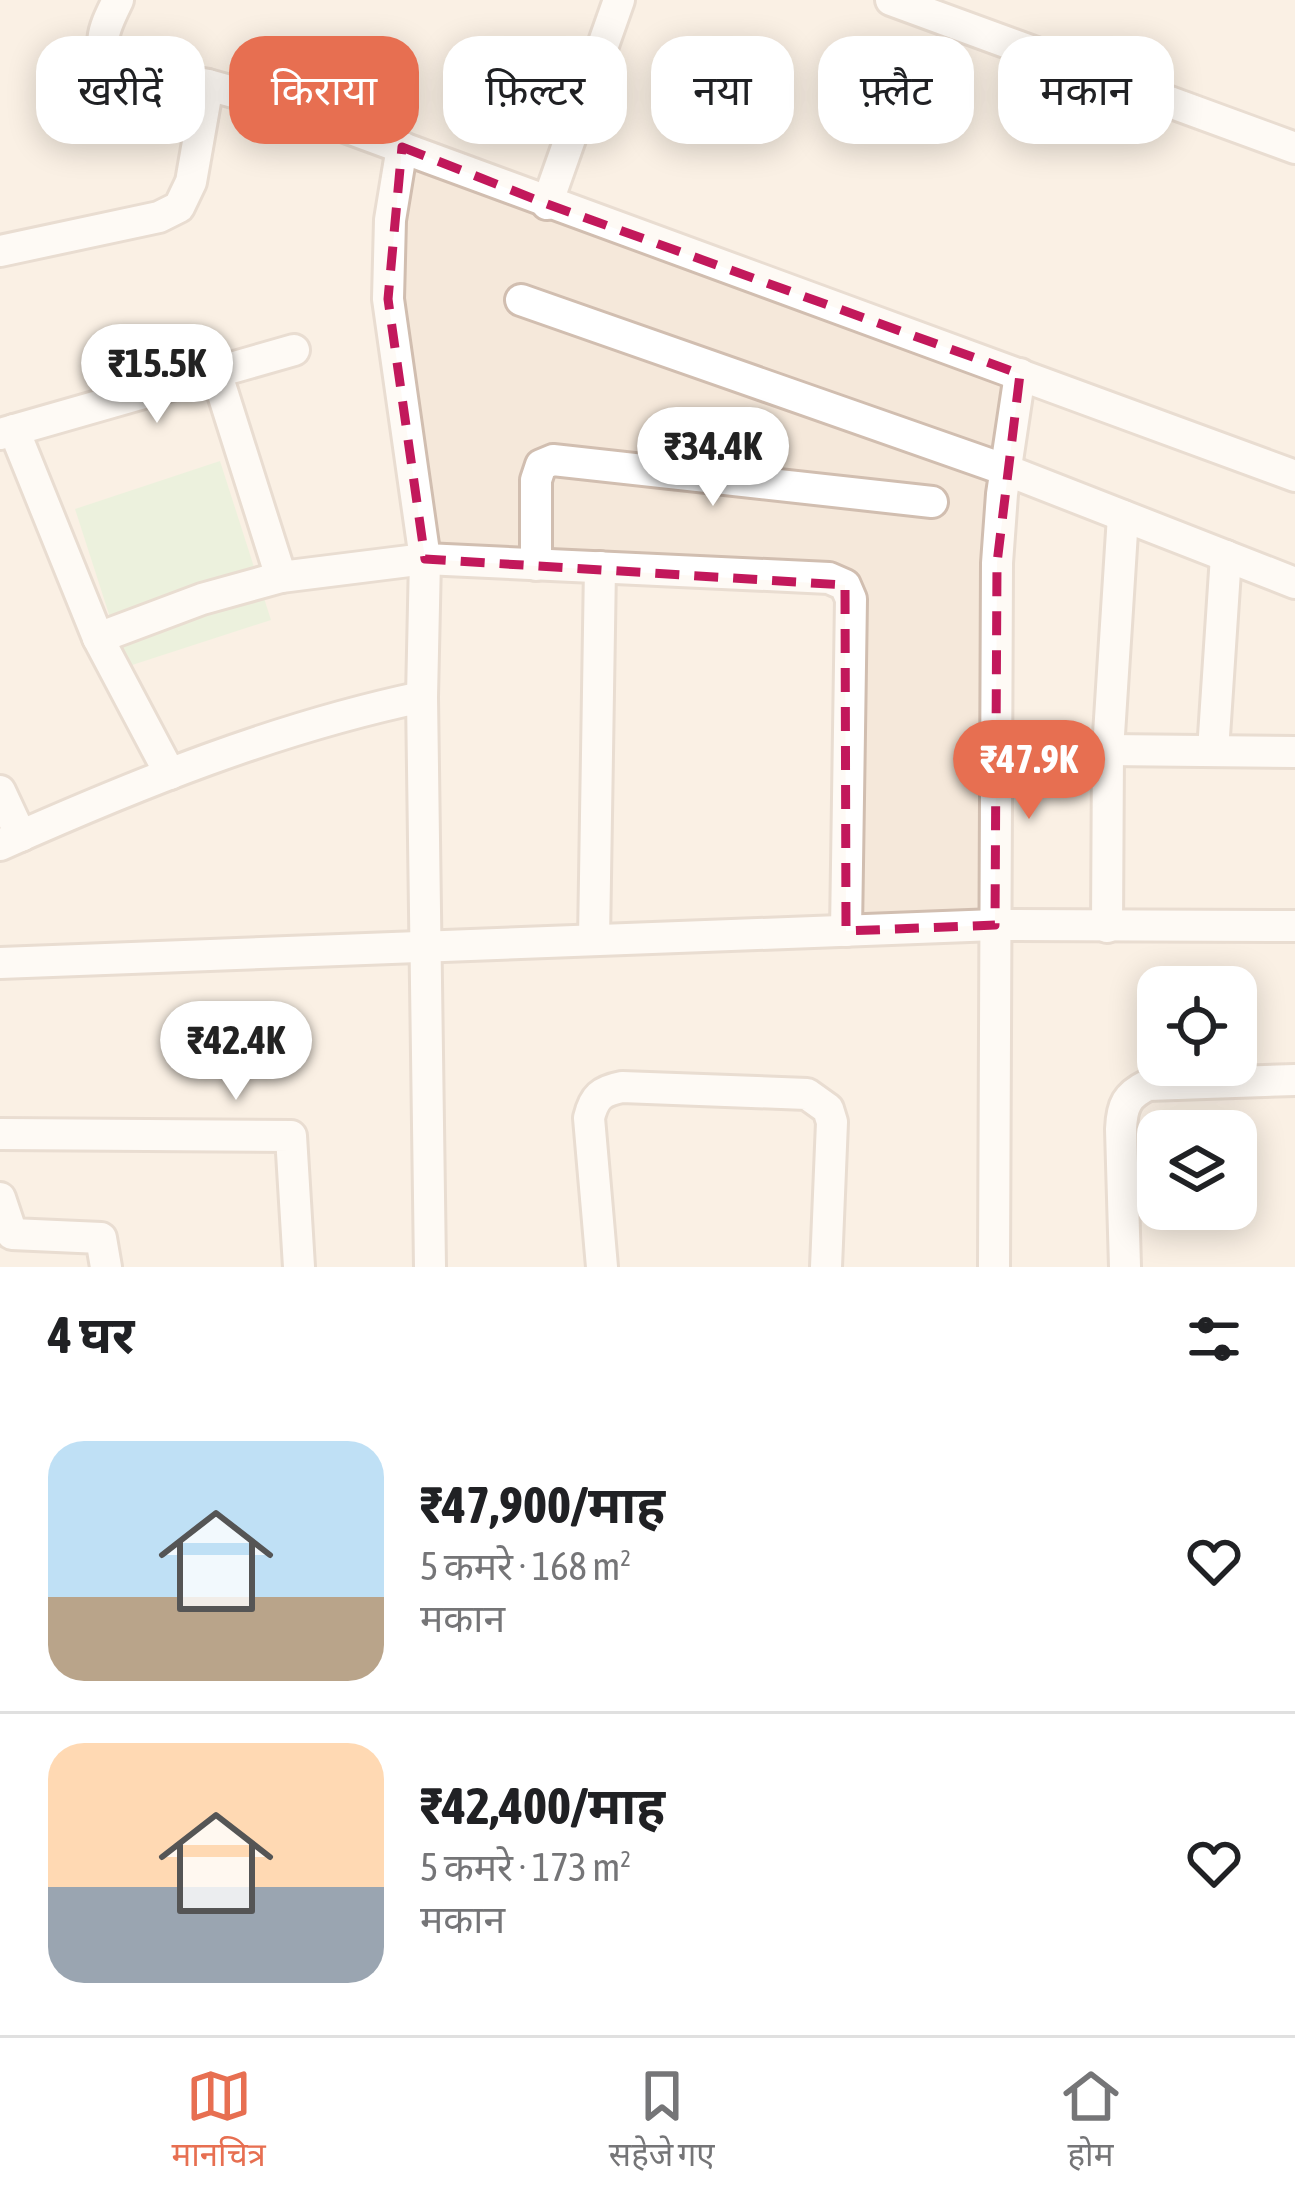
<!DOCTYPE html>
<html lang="hi">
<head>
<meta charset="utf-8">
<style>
	body { margin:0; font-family:"Asap Condensed","Noto Sans Devanagari",sans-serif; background:#f6f6f6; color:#202124; height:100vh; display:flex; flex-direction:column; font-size:45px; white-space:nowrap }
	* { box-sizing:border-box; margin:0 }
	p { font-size:39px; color:#757577 }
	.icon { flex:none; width:66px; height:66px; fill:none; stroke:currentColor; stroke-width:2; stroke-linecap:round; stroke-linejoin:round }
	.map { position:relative; height:1267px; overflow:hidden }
	.panel { display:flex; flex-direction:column; background:#fff; flex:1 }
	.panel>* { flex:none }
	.guide { position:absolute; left:36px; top:36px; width:1224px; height:108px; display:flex; gap:24px }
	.tools { position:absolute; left:1137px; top:966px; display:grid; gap:24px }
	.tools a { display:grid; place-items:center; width:120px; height:120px; border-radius:24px; background:#fff; box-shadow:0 6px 30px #0003; font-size:60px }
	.price { position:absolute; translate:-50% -102px; padding:0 27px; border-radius:42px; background:#fff; color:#222; font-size:39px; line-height:78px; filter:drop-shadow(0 3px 6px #0008) }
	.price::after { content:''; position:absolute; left:50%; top:72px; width:36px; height:27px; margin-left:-18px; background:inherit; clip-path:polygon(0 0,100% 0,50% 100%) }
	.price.selected { background:#e76f51; color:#fff }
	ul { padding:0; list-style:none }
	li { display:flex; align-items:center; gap:36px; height:300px; padding:0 48px }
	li+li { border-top:3px solid #e0e0e0 }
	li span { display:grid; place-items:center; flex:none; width:336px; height:240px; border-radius:36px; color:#555 }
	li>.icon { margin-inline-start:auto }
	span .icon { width:144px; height:144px; fill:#fffc; stroke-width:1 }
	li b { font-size:51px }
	h2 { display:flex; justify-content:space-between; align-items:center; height:144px; padding:0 48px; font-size:51px }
	.chip { padding:0 42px; border-radius:36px; background:#fff; box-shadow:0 6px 30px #0003; font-size:42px; line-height:108px }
	.chip.selected { background:#e76f51; color:#fff }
	.tabs { display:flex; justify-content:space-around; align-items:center; height:168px; border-top:3px solid #e0e0e0; background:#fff; font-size:33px; color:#757577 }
	.tabs a { display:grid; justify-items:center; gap:6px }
	.tabs .selected { color:#e76f51 }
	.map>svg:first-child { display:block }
	.residential { fill:#f5e8da; fill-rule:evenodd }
	.green { fill:#d8ecc9 }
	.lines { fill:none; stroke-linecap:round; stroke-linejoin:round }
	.street-casing { stroke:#d1beb0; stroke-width:36 }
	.street { stroke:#fff; stroke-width:30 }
	.marked { fill:none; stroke:#c2185b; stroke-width:9; stroke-dasharray:24 15; stroke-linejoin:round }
</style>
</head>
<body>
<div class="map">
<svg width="1295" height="1267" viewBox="0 0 1295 1267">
	<rect width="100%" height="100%" fill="#fdf6ec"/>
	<path class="residential" d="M0,0H1295V1267H0ZM1158,987H1236V1065H1158ZM1158,1131H1236V1209H1158Z"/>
	<polygon class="green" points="220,461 271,620 126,667 75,509"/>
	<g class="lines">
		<defs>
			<g id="street">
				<path d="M118,0C106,25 92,48 118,68L208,85L302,111L1295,476"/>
				<polyline points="891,0 1295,148"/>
				<polyline points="402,147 390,220 388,299 425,559 422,697"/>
				<polyline points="547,204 619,0"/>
				<polyline points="0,251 159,217 179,207 191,182 208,85"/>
				<polyline points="521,300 1006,470 1295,583"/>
				<polyline points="217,375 281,577"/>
				<polyline points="14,430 98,638 170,774"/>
				<polyline points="0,434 294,350"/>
				<polyline points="536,565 536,480 541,465 553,460 932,502"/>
				<polyline points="98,638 202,599 281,577 425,559 829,578 845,585 851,599 846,931"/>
				<polyline points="1108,750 1295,752"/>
				<polyline points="1213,751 1226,556"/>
				<polyline points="0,791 21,836"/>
				<path d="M0,845C137,784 275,728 422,697L430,1267"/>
				<polyline points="1107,927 1108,750 1123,516"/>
				<polyline points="594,940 600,567"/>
				<polyline points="0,963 995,925 1295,926"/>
				<polyline points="0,1134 291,1136 299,1267"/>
				<polyline points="0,1198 12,1234 101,1238 106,1267"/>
				<path d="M602,1267L589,1118C594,1097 601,1091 622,1087L807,1094L828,1109L832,1122L826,1267"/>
				<polyline points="994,1267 997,563 1002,494 1020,374"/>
				<path d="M1125,1267L1121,1129C1122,1105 1127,1095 1148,1085L1295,1080"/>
			</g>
		</defs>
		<use href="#street" class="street-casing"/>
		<use href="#street" class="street"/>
	</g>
	<path d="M0 0H1295V1267H0ZM402,147L547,204L1020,374L997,563L995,925L846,931L845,585L425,559L388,299Z" fill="#fdf6ec" fill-opacity=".55" fill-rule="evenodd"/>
	<path class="marked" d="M402,147L547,204L1020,374L997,563L995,925L846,931L845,585L425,559L388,299Z"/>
</svg>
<div class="tools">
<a><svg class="icon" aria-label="locate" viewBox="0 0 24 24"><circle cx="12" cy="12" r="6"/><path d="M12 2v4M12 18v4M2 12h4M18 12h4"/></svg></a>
<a><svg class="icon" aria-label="layers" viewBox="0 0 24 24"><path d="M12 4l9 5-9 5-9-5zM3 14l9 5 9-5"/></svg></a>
</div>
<b class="price" style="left:157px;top:426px">₹15.5K</b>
<b class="price" style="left:713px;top:509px">₹34.4K</b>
<b class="price selected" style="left:1029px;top:822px">₹47.9K</b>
<b class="price" style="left:236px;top:1103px">₹42.4K</b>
<div class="guide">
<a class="chip">खरीदें</a>
<a class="chip selected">किराया</a>
<a class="chip">फ़िल्टर</a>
<a class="chip">नया</a>
<a class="chip">फ़्लैट</a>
<a class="chip">मकान</a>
</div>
</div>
<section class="panel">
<h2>4 घर<svg class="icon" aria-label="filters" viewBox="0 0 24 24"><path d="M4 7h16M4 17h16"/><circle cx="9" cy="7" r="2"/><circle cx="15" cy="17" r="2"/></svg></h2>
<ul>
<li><span style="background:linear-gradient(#bfe0f5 65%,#b9a48a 0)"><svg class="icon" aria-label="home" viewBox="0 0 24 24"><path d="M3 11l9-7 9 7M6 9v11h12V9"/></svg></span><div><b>₹47,900/माह</b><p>5 कमरे · 168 m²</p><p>मकान</p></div><svg class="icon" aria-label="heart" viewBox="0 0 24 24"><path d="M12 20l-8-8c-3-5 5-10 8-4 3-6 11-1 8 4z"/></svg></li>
<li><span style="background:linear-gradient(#ffd9b3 60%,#9aa5b1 0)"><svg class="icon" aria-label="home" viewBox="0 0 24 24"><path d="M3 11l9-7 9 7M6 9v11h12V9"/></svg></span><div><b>₹42,400/माह</b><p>5 कमरे · 173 m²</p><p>मकान</p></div><svg class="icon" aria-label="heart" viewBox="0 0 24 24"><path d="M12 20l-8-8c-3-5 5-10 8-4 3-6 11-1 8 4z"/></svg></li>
</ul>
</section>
<nav class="tabs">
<a class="selected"><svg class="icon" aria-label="map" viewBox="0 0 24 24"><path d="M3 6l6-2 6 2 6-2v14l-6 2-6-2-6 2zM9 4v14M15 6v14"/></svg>मानचित्र</a>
<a><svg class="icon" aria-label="saved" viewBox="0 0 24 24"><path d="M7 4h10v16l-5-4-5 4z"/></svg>सहेजे गए</a>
<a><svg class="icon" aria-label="home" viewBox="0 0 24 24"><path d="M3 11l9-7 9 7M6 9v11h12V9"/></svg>होम</a>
</nav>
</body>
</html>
